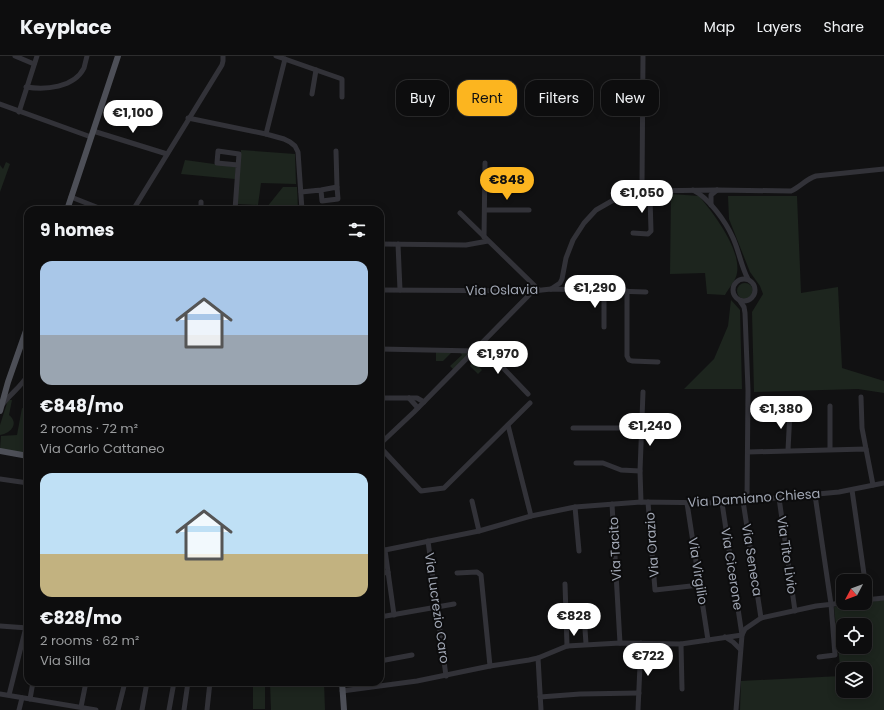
<!DOCTYPE html>
<html lang="en">
<head>
<meta charset="utf-8">
<style>
	body { margin:0; font-family:Poppins,sans-serif; background:#161617; color:#f1f3f6; height:100vh; display:flex; flex-direction:column; font-size:15px; white-space:nowrap }
	* { box-sizing:border-box; margin:0 }
	p { font-size:13px; color:#9a9c9e }
	.icon { flex:none; width:22px; height:22px; fill:none; stroke:currentColor; stroke-width:2; stroke-linecap:round; stroke-linejoin:round }
	.map { position:relative; flex:1; overflow:hidden }
	.panel { position:absolute; left:24px; top:150px; width:360px; height:480px; display:flex; flex-direction:column; background:#0d0d0e; border-radius:12px; box-shadow:0 2px 10px #0003,0 0 0 1px #2d2d2e }
	.panel>* { flex:none }
	.guide { position:absolute; left:396px; top:24px; width:380px; height:36px; display:flex; gap:8px }
	.needle { width:26px; rotate:229deg }
	.buttons { position:absolute; left:836px; top:518px; display:grid; gap:8px }
	.buttons a { display:grid; place-items:center; width:36px; height:36px; border-radius:8px; background:#0d0d0e; box-shadow:0 2px 10px #0003,0 0 0 1px #2d2d2e; font-size:20px }
	.price { position:absolute; translate:-50% -34px; padding:0 9px; border-radius:14px; background:#fff; color:#222; font-size:13px; line-height:26px; filter:drop-shadow(0 1px 2px #0008) }
	.price::after { content:''; position:absolute; left:50%; top:24px; width:12px; height:9px; margin-left:-6px; background:inherit; clip-path:polygon(0 0,100% 0,50% 100%) }
	.price.on { background:#fcb51f; color:#111 }
	ul { padding:0; list-style:none }
	li { display:grid; align-content:center; gap:8px; height:212px; padding:0 16px }
	li span { display:grid; place-items:center; height:124px; border-radius:12px; color:#555 }
	li>.icon { margin-inline-start:auto }
	span .icon { width:72px; height:72px; fill:#fffc; stroke-width:1 }
	li b { font-size:17px }
	h2 { display:flex; justify-content:space-between; align-items:center; height:48px; padding:0 16px; font-size:17px }
	.pill { padding:0 14px; border-radius:12px; background:#0d0d0e; box-shadow:0 2px 10px #0003,0 0 0 1px #2d2d2e; font-size:14px; line-height:36px }
	.pill.on { background:#fcb51f; color:#111 }
	header { display:flex; align-items:center; gap:24px; box-sizing:border-box; height:56px; padding:0 20px; background:#0d0d0e; border-bottom:1px solid #2d2d2e }
	header strong { font-size:19px }
	nav { display:flex; gap:22px; margin-inline-start:auto; font-size:14px }
	.map>svg:first-child { display:block }
	.green { fill:#1d251e; fill-rule:evenodd }
	.lines { fill:none; stroke-linecap:round; stroke-linejoin:round }
	.minor { stroke:#323238; stroke-width:5 }
	.major { stroke:#4d4f57; stroke-width:6 }
	.labels { text-anchor:middle; dominant-baseline:central; stroke-width:4; stroke-linejoin:round; paint-order:stroke }
	.street-label { font-size:13px; fill:#a1a7b4; stroke:#0c0c0d }
</style>
</head>
<body>
<header>
<strong>Keyplace</strong>
<nav><a>Map</a><a>Layers</a><a>Share</a></nav>
</header>
<div class="map">
<svg width="884" height="654" viewBox="0 0 884 654">
	<rect width="100%" height="100%" fill="#111112"/>
	<g class="green">
		<polygon points="241,94 295,98 296,128 261,127 258,149 237,148"/>
		<polygon points="185,104 236,111 235,123 181,118"/>
		<polygon points="6,106 10,108 0,136 0,109 3,113"/>
		<polygon points="283,131 297,131 298,154 267,154 267,151"/>
		<path d="M671,138L699,140C714,158 741,193 737,217C736,224 729,232 725,239L707,238L705,217L670,218Z"/>
		<polygon points="728,140 797,140 801,237 838,231 842,312 884,325 884,337 858,333 754,336 752,256 763,238 760,230 750,216 729,163"/>
		<circle cx="745" cy="235" r="8"/>
		<polygon points="731,244 740,254 742,333 684,333 714,303 728,270"/>
		<polygon points="481,290 493,303 487,309 485,307 487,304 480,297 472,303 482,314 478,318 470,310 472,307 468,303"/>
		<polygon points="436,294 453,295 443,305 436,305"/>
		<polygon points="459,295 473,296 454,314 450,310 462,299"/>
		<path d="M8,344H12L9,359C19,367 12,377 0,379V380V369Z"/>
		<polygon points="22,352 28,353 28,398 0,393 1,380 17,379"/>
		<path d="M884,544V654H740L741,625L841,620L834,551ZM843,569H865V591H843ZM843,613H865V635H843Z"/>
		<polygon points="270,626 324,626 325,654 271,654"/>
		<rect x="253" y="628" width="12" height="25"/>
	</g>
	<g class="lines">
		<g class="minor">
			<polyline points="15,0 34,8"/>
			<polyline points="276,0 342,23 342,41"/>
			<path d="M26,31C45,34 74,32 84,12C85,8 86,4 87,0"/>
			<polyline points="312,38 316,14"/>
			<polyline points="0,48 91,81"/>
			<polyline points="19,56 37,0"/>
			<polyline points="188,62 266,78 284,83 290,86 295,90 298,96 302,154"/>
			<polyline points="93,75 167,98"/>
			<polyline points="266,78 285,3"/>
			<polyline points="336,95 337,131"/>
			<path d="M693,134C709,142 726,166 733,182C739,195 741,210 748,223"/>
			<polyline points="301,136 321,134 337,131 338,143 322,145 321,134"/>
			<polyline points="71,141 104,154"/>
			<polyline points="711,149 711,139 717,134"/>
			<polyline points="133,154 222,9 223,5 223,0"/>
			<polyline points="201,154 201,146"/>
			<polyline points="235,154 239,98 218,95 217,107 238,109"/>
			<polyline points="485,154 529,154"/>
			<polyline points="460,157 539,234"/>
			<polyline points="633,177 648,178 651,175 650,141 642,130 643,0"/>
			<polyline points="484,181 485,107"/>
			<polyline points="380,188 466,189 488,185"/>
			<polyline points="398,188 400,234"/>
			<circle cx="744" cy="234" r="11"/>
			<path d="M551,233L560,227L562,223L566,202L573,184L584,167L596,154L617,142L645,135L717,134L791,135C800,131 806,123 816,120L884,113"/>
			<polyline points="380,234 533,235 551,233 646,236"/>
			<polyline points="627,235 627,300 629,304 632,305 658,306"/>
			<polyline points="740,245 744,251 745,257 748,334 747,444"/>
			<polyline points="604,271 604,235"/>
			<polyline points="481,289 528,338"/>
			<polyline points="380,293 475,295"/>
			<polyline points="861,341 862,372 866,393"/>
			<polyline points="380,342 417,342 424,346"/>
			<polyline points="409,342 418,352"/>
			<path d="M2,349C10,338 21,331 28,319"/>
			<polyline points="508,369 531,460"/>
			<polyline points="573,372 642,372"/>
			<polyline points="380,388 414,356 533,235"/>
			<polyline points="380,391 421,435 444,432 530,347"/>
			<polyline points="830,393 830,350"/>
			<polyline points="788,394 790,355"/>
			<polyline points="748,396 866,393 873,429"/>
			<polyline points="576,407 603,407 621,414 640,415"/>
			<polyline points="0,423 28,427"/>
			<polyline points="852,434 865,525"/>
			<polyline points="815,439 831,548 835,599 819,601"/>
			<polyline points="779,442 795,555"/>
			<polyline points="472,445 479,475"/>
			<polyline points="743,445 761,562"/>
			<polyline points="641,446 640,415 643,336"/>
			<polyline points="648,446 655,534 700,529"/>
			<polyline points="687,447 708,584"/>
			<polyline points="722,447 742,579 736,654"/>
			<polyline points="612,448 620,587"/>
			<polyline points="575,451 579,495"/>
			<polyline points="428,485 446,620"/>
			<polyline points="385,494 394,559"/>
			<polyline points="380,495 479,475 531,460 575,451 641,446 722,447 839,436 884,427"/>
			<polyline points="457,517 477,516 481,519 490,610"/>
			<polyline points="380,518 388,516"/>
			<polyline points="865,526 867,543"/>
			<polyline points="565,528 567,590"/>
			<polyline points="26,539 28,532"/>
			<polyline points="865,544 884,542"/>
			<polyline points="584,558 586,588"/>
			<polyline points="380,561 454,548"/>
			<polyline points="0,570 28,572"/>
			<polyline points="725,581 733,586 740,593"/>
			<polyline points="681,588 682,633"/>
			<polyline points="538,602 541,654"/>
			<polyline points="380,605 412,599"/>
			<polyline points="342,635 417,625 490,610 529,604 538,602 567,590 620,587 681,588 742,579 745,573 761,562 816,550 843,547"/>
			<polyline points="0,638 96,654"/>
			<polyline points="9,639 26,571"/>
			<polyline points="540,641 580,638 639,637"/>
			<polyline points="30,643 33,626"/>
			<polyline points="81,651 86,626"/>
			<polyline points="19,654 22,642"/>
			<polyline points="118,654 125,626"/>
			<polyline points="142,654 147,626"/>
			<polyline points="169,654 174,626"/>
			<polyline points="184,654 188,626"/>
			<polyline points="207,654 210,626"/>
			<polyline points="638,654 641,587"/>
		</g>
		<g class="major">
			<polyline points="67,154 118,0"/>
			<polyline points="0,355 8,326 28,269"/>
			<polyline points="0,395 28,400"/>
			<polyline points="342,626 344,654"/>
		</g>
	</g>
	<g class="labels">
		<g class="street-label">
			<text transform="translate(502 234) rotate(-1)">Via Oslavia</text>
			<text transform="translate(754 442) rotate(-4)">Via Damiano Chiesa</text>
			<text transform="translate(652 489) rotate(-94)">Via Orazio</text>
			<text transform="translate(615 493) rotate(-93)">Via Tacito</text>
			<text transform="translate(787 499) rotate(82)">Via Tito Livio</text>
			<text transform="translate(752 504) rotate(81)">Via Seneca</text>
			<text transform="translate(732 513) rotate(81)">Via Cicerone</text>
			<text transform="translate(698 515) rotate(81)">Via Virgilio</text>
			<text transform="translate(437 552) rotate(82)">Via Lucrezio Caro</text>
		</g>
	</g>
</svg>
<div class="buttons">
<a><svg class="needle" viewBox="-14 -14 28 28"><path d="M0-13l5 13h-10z" fill="#e53935"/><path d="M0 13l5-13h-10z" fill="#9a9c9e"/></svg></a>
<a><svg class="icon" aria-label="locate" viewBox="0 0 24 24"><circle cx="12" cy="12" r="6"/><path d="M12 2v4M12 18v4M2 12h4M18 12h4"/></svg></a>
<a><svg class="icon" aria-label="layers" viewBox="0 0 24 24"><path d="M12 4l9 5-9 5-9-5zM3 14l9 5 9-5"/></svg></a>
</div>
<b class="price" style="left:133px;top:78px">€1,100</b>
<b class="price on" style="left:507px;top:145px">€848</b>
<b class="price" style="left:642px;top:158px">€1,050</b>
<b class="price" style="left:595px;top:253px">€1,290</b>
<b class="price" style="left:498px;top:319px">€1,970</b>
<b class="price" style="left:781px;top:374px">€1,380</b>
<b class="price" style="left:650px;top:391px">€1,240</b>
<b class="price" style="left:574px;top:581px">€828</b>
<b class="price" style="left:648px;top:621px">€722</b>
<div class="guide">
<a class="pill">Buy</a>
<a class="pill on">Rent</a>
<a class="pill">Filters</a>
<a class="pill">New</a>
</div>
<section class="panel">
<h2>9 homes<svg class="icon" aria-label="filters" viewBox="0 0 24 24"><path d="M4 7h16M4 17h16"/><circle cx="9" cy="7" r="2"/><circle cx="15" cy="17" r="2"/></svg></h2>
<ul>
<li><span style="background:linear-gradient(#a9c7e8 60%,#9aa5b1 0)"><svg class="icon" aria-label="home" viewBox="0 0 24 24"><path d="M3 11l9-7 9 7M6 9v11h12V9"/></svg></span><div><b>€848/mo</b><p>2 rooms · 72 m²</p><p>Via Carlo Cattaneo</p></div></li>
<li><span style="background:linear-gradient(#bfe0f5 65%,#c2b280 0)"><svg class="icon" aria-label="home" viewBox="0 0 24 24"><path d="M3 11l9-7 9 7M6 9v11h12V9"/></svg></span><div><b>€828/mo</b><p>2 rooms · 62 m²</p><p>Via Silla</p></div></li>
</ul>
</section>
</div>
</body>
</html>
